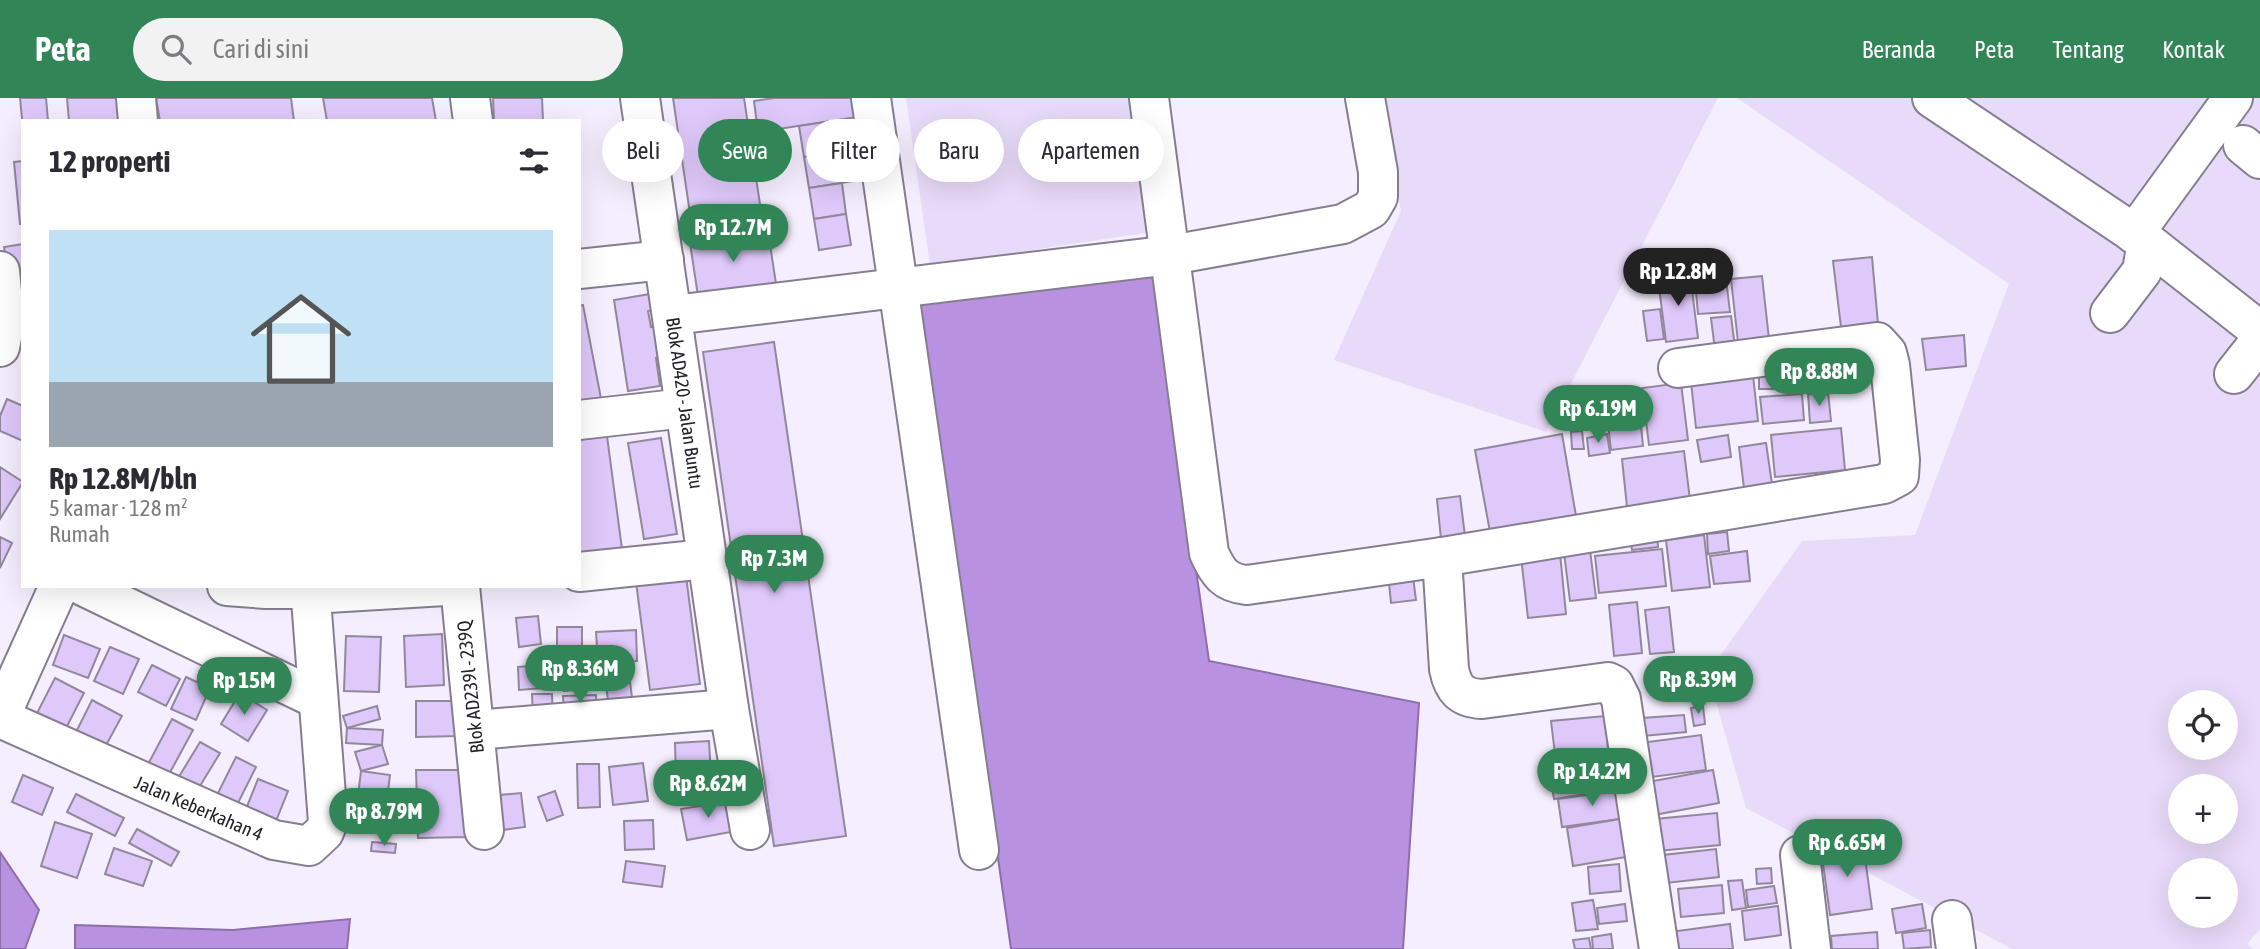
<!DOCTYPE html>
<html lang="id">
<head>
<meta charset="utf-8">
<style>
	body { margin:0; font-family:"Asap Condensed",sans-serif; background:#f2f2f3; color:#2b2b33; height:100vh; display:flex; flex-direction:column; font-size:26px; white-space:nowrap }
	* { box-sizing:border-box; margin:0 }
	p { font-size:23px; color:#7c7c81 }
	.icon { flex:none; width:38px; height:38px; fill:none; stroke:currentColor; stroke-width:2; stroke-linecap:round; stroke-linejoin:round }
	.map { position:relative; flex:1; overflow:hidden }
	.drawer { position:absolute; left:21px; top:21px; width:560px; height:469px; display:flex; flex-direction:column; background:#fff; border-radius:0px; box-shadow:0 7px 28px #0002 }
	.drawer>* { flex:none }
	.top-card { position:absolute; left:602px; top:21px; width:665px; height:63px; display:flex; gap:14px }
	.tools { position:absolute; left:2168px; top:592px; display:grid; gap:14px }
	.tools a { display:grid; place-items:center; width:70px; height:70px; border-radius:50%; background:#fff; box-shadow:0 7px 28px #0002; font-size:35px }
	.price { position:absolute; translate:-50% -60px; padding:0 16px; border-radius:24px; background:#328557; color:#fff; font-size:23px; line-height:46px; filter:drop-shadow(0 2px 4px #0008) }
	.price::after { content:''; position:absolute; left:50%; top:42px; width:21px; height:16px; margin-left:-10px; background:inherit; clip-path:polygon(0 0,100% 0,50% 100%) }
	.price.current { background:#222; color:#fff }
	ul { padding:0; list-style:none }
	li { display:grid; align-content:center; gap:14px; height:371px; padding:0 28px }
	li span { display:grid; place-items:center; height:217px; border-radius:0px; color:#555 }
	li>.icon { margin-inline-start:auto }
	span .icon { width:126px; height:126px; fill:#fffc; stroke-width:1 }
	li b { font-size:30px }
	h2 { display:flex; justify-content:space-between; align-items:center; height:84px; padding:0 28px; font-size:30px }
	.pill { padding:0 24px; border-radius:32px; background:#fff; box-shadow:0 7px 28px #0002; font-size:24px; line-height:63px }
	.pill.current { background:#328557; color:#fff }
	header { display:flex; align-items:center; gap:42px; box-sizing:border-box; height:98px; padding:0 35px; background:#328557; color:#fff }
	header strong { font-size:33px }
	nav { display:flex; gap:38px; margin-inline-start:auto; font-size:24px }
	.search { width:490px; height:63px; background:#f2f2f3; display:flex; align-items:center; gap:18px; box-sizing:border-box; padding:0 24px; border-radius:38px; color:#7c7c81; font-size:26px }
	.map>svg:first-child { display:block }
	.green { fill:#e8daf9; fill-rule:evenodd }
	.water { fill:#b891e1; stroke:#8c6faa; stroke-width:2 }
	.building { fill:#dfc8fa; stroke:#91899b; stroke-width:2 }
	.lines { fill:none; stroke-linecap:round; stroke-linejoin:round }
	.minor-casing { stroke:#867e90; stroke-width:42 }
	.minor { stroke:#fff; stroke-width:38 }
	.labels { text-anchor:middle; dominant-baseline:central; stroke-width:6; stroke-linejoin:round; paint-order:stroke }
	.street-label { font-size:19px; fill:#242128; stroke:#fff }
</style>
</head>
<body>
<header>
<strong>Peta</strong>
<div class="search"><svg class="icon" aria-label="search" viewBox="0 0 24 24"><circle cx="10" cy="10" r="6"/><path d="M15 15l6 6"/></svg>Cari di sini</div>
<nav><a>Beranda</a><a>Peta</a><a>Tentang</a><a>Kontak</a></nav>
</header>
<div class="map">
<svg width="2260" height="851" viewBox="0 0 2260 851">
	<rect width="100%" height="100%" fill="#f5eefe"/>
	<g class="green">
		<polygon points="906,0 1133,0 1152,134 930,167"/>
		<polygon points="1382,0 1718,0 1546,334 1334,262 1401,113"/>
		<path d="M1737,0H2260V831L2247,846L2253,851H2012L1746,710L1708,575L1802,443L1915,437L2009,186ZM2180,604H2226V649H2180ZM2180,688H2226V733H2180ZM2180,772H2226V817H2180Z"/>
	</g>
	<g class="water">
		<polygon points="1154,176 1209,563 1419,605 1403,851 1011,851 918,201"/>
		<polygon points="0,754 39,812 25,851 0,851"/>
		<polygon points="350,821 347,851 75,851 75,827 233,832"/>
	</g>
	<g class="building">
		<polygon points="20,0 46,0 48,23 23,23 23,31"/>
		<polygon points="67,0 118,0 120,23 69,23"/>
		<polygon points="156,0 291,0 294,23 160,23"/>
		<polygon points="323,0 432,0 436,23 327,23"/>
		<polygon points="493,0 542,0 543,23 494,23"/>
		<polygon points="673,0 744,0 763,126 693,136"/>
		<polygon points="774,0 854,0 857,19 758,34 754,3"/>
		<polygon points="832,23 837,54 804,59 799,28"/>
		<polygon points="865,50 867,66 852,68 854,83 809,90 804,59"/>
		<polygon points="23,63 23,126 20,126 14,64"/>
		<polygon points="842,85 846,116 814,121 809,90"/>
		<polygon points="846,116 851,147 819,152 814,121"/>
		<polygon points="768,133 776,186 698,198 690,145"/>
		<polygon points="23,146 23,194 11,196 4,149"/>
		<polygon points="1872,159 1878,226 1841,229 1833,163"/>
		<polygon points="1690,176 1698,240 1666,244 1658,181"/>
		<polygon points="1762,178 1769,241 1738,244 1731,181"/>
		<polygon points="1726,181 1730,214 1698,216 1695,183"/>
		<polygon points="662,194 664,210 648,213 651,229 667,226 672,257 656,260 660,288 628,293 614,202"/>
		<polygon points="583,207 603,311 579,315 579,208"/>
		<polygon points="1660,211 1664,241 1647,243 1643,213"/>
		<polygon points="1731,218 1735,249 1715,252 1711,220"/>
		<polygon points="1964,237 1966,268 1926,272 1922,241"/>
		<polygon points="774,244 846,738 774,748 703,254"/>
		<polygon points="1855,261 1858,283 1834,286 1831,264"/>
		<polygon points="1824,268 1826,288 1793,292 1791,271"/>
		<polygon points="1759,275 1784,276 1783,291 1759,291"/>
		<polygon points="1753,277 1758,323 1696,330 1691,284"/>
		<polygon points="1681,285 1688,342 1649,347 1642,290"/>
		<polygon points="1828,294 1831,323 1810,325 1808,296"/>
		<polygon points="1802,296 1804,322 1763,326 1760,299"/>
		<polygon points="1638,298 1643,348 1611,352 1605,301"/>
		<polygon points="7,301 23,308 23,343 0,333 0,318"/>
		<polygon points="1841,330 1845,372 1775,379 1771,337"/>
		<polygon points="1582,333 1584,351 1572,351 1571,334"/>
		<polygon points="1562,336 1576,418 1490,434 1475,352"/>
		<polygon points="1607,336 1610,355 1589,358 1587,340"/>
		<polygon points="1728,337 1731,359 1701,364 1697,342"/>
		<polygon points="607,338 622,451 579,457 579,342"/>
		<polygon points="661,340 677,436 644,441 628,345"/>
		<polygon points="1766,345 1772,386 1744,390 1739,349"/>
		<polygon points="1684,353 1690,402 1627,409 1622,361"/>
		<polygon points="0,369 23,384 0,421"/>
		<polygon points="1460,398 1465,438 1441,441 1437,401"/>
		<polygon points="1727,434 1729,453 1708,456 1707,436"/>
		<polygon points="1657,435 1658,449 1632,452 1630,438"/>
		<polygon points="1704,437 1710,489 1672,493 1666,442"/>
		<polygon points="0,439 12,445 0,470"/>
		<polygon points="1662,451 1666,488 1599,495 1595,458"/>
		<polygon points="1590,452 1596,500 1570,503 1564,455"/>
		<polygon points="1747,453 1750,483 1714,486 1710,458"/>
		<polygon points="1560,455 1566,516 1528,520 1521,459"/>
		<polygon points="1412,471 1416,502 1391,505 1388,475"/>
		<polygon points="686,478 700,586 650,592 636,484"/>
		<polygon points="1637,504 1642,555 1614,558 1609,507"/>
		<polygon points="1669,509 1674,554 1650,556 1645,512"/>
		<polygon points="538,518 541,546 519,549 516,520"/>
		<rect x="557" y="529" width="25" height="23"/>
		<polygon points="636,532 637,563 598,565 596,534"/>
		<polygon points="442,536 444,587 406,589 404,538"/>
		<polygon points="64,537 100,551 88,580 53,567"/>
		<polygon points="346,538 381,539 379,594 344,593"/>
		<polygon points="110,549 139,561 123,596 94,583"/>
		<polygon points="589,562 592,590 564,593 561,565"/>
		<polygon points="152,567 180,581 166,608 138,594"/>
		<polygon points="541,567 543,590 519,592 518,569"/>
		<polygon points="629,576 634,615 610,618 605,579"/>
		<polygon points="186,579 210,590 196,622 171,611"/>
		<polygon points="55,580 84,595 62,638 33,623"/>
		<polygon points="240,595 267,612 248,643 221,626"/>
		<polygon points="532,596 552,596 553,621 533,622"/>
		<polygon points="596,597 597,616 564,618 563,598"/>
		<polygon points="92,602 122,618 104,651 75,636"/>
		<polygon points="416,603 456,603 457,638 416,639"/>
		<polygon points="377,608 380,621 347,630 343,618"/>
		<polygon points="1703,608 1705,626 1694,628 1691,610"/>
		<polygon points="1684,617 1686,634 1643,638 1642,620"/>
		<polygon points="1605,618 1608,651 1555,656 1551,623"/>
		<polygon points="172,621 193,632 167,680 146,670"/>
		<polygon points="347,630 383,632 382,647 346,645"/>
		<polygon points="1701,637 1706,672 1644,680 1640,645"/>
		<polygon points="709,643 711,679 676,681 675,645"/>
		<polygon points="200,644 220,655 197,693 177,682"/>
		<polygon points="382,647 388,666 361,673 355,654"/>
		<polygon points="1611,654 1617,691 1554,701 1548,664"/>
		<polygon points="236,659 256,669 233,715 213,705"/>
		<polygon points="643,665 648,703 613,707 609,669"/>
		<polygon points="577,666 599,666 600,709 578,710"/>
		<polygon points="416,672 467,672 469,739 418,740"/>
		<polygon points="1713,672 1719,705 1654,717 1648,684"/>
		<polygon points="361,673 390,677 387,701 358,698"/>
		<polygon points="23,677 53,690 42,717 12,704"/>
		<polygon points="258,681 288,693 272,733 242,721"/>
		<polygon points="1623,692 1627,720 1562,729 1558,701"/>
		<polygon points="555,693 563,717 547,723 538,699"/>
		<polygon points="521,695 525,729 503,732 499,697"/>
		<polygon points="76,696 124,720 115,738 67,714"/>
		<polygon points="387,701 391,712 365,721 361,710"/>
		<polygon points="730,703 736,733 687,742 681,711"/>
		<polygon points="1717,715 1720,747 1658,753 1655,721"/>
		<rect x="365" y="721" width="29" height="13"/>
		<polygon points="1620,721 1626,759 1573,768 1567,730"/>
		<polygon points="653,722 654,751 625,752 624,723"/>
		<polygon points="55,724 92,736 77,780 41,768"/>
		<polygon points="137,731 179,754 171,768 129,745"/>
		<polygon points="372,744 396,746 395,755 371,753"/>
		<polygon points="1863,745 1872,811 1830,817 1821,751"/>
		<polygon points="114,750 152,763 143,788 105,776"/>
		<polygon points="1716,751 1719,779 1666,785 1663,757"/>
		<polygon points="626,763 665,768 662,789 623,784"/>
		<polygon points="1619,766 1621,793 1590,796 1588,769"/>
		<polygon points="1771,770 1772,785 1757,786 1756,771"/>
		<polygon points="1742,782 1746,810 1732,812 1728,783"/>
		<polygon points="1722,787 1724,815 1681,819 1678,791"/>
		<polygon points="1774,788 1777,805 1748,809 1746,792"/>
		<polygon points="1593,802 1598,831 1576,833 1572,805"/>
		<polygon points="1625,806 1627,823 1599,826 1597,810"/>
		<polygon points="1922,806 1926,830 1896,835 1892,811"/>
		<polygon points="1778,808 1781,837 1745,842 1742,813"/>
		<polygon points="1730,826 1733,851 1673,851 1670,834"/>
		<polygon points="1930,832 1931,849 1904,851 1902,835"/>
		<polygon points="1877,834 1878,851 1832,851 1831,838"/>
		<polygon points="1611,836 1613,851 1593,851 1592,839"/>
		<polygon points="1589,840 1591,851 1575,851 1573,842"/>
	</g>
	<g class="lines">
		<defs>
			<g id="minor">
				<polyline points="136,0 138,23"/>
				<polyline points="470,0 473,23"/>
				<polyline points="640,0 729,611 750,732"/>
				<polyline points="871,0 979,752"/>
				<path d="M1149,0L1209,455C1218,475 1225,485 1247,487L1442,459L1884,386L1899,378L1900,362L1890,267L1887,255L1877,244L1678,270"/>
				<polyline points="1932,0 2147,144 2142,173 2110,215"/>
				<polyline points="2243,47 2260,61"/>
				<polyline points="2134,136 2233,0"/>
				<polyline points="2147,144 2260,233"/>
				<polyline points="579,171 664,162"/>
				<polyline points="0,173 5,224 0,249"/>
				<polyline points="673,217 1171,157 1343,126 1371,111 1378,99 1378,74 1365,0"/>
				<polyline points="2234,276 2260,243"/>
				<polyline points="579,322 685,310"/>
				<path d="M1442,459L1449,571C1453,591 1461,600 1482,601L1608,584L1614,587L1621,601L1659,851"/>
				<polyline points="579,474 706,461"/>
				<polyline points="83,488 317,601"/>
				<polyline points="227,488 266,491 311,491"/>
				<polyline points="460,488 484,732"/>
				<polyline points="311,496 445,488"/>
				<polyline points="0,619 59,488"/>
				<polyline points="0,620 274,742 309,748 324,734 328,724 310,488"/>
				<polyline points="475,632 729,611"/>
				<polyline points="1800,757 1811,851"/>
				<polyline points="1952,822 1956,851"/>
			</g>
		</defs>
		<use href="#minor" class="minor-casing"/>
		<use href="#minor" class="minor"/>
	</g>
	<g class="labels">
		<g class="street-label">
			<text transform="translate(685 305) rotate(82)">Blok AD420 - Jalan Buntu</text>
			<text transform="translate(470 589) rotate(-96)">Blok AD239l - 239Q</text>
			<text transform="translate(199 710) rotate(23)">Jalan Keberkahan 4</text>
		</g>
	</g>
</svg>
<div class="tools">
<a><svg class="icon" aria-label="locate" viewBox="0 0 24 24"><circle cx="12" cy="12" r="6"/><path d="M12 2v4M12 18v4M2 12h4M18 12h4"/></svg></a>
<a>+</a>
<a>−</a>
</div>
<b class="price" style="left:733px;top:166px">Rp 12.7M</b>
<b class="price current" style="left:1678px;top:210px">Rp 12.8M</b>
<b class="price" style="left:1819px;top:310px">Rp 8.88M</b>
<b class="price" style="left:1598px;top:347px">Rp 6.19M</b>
<b class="price" style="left:774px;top:497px">Rp 7.3M</b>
<b class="price" style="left:580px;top:607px">Rp 8.36M</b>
<b class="price" style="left:1698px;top:618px">Rp 8.39M</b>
<b class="price" style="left:244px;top:619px">Rp 15M</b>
<b class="price" style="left:1592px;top:710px">Rp 14.2M</b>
<b class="price" style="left:708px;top:722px">Rp 8.62M</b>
<b class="price" style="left:384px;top:750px">Rp 8.79M</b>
<b class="price" style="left:1847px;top:781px">Rp 6.65M</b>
<div class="top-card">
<a class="pill">Beli</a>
<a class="pill current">Sewa</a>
<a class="pill">Filter</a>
<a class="pill">Baru</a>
<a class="pill">Apartemen</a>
</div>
<section class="drawer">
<h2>12 properti<svg class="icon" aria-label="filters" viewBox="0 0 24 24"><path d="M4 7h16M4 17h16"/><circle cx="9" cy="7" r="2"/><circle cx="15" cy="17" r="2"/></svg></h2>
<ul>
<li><span style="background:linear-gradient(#bfe0f5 70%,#9aa5b1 0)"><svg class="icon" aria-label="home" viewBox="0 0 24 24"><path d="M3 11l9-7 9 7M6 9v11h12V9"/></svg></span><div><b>Rp 12.8M/bln</b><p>5 kamar · 128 m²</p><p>Rumah</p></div></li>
</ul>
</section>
</div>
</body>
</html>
